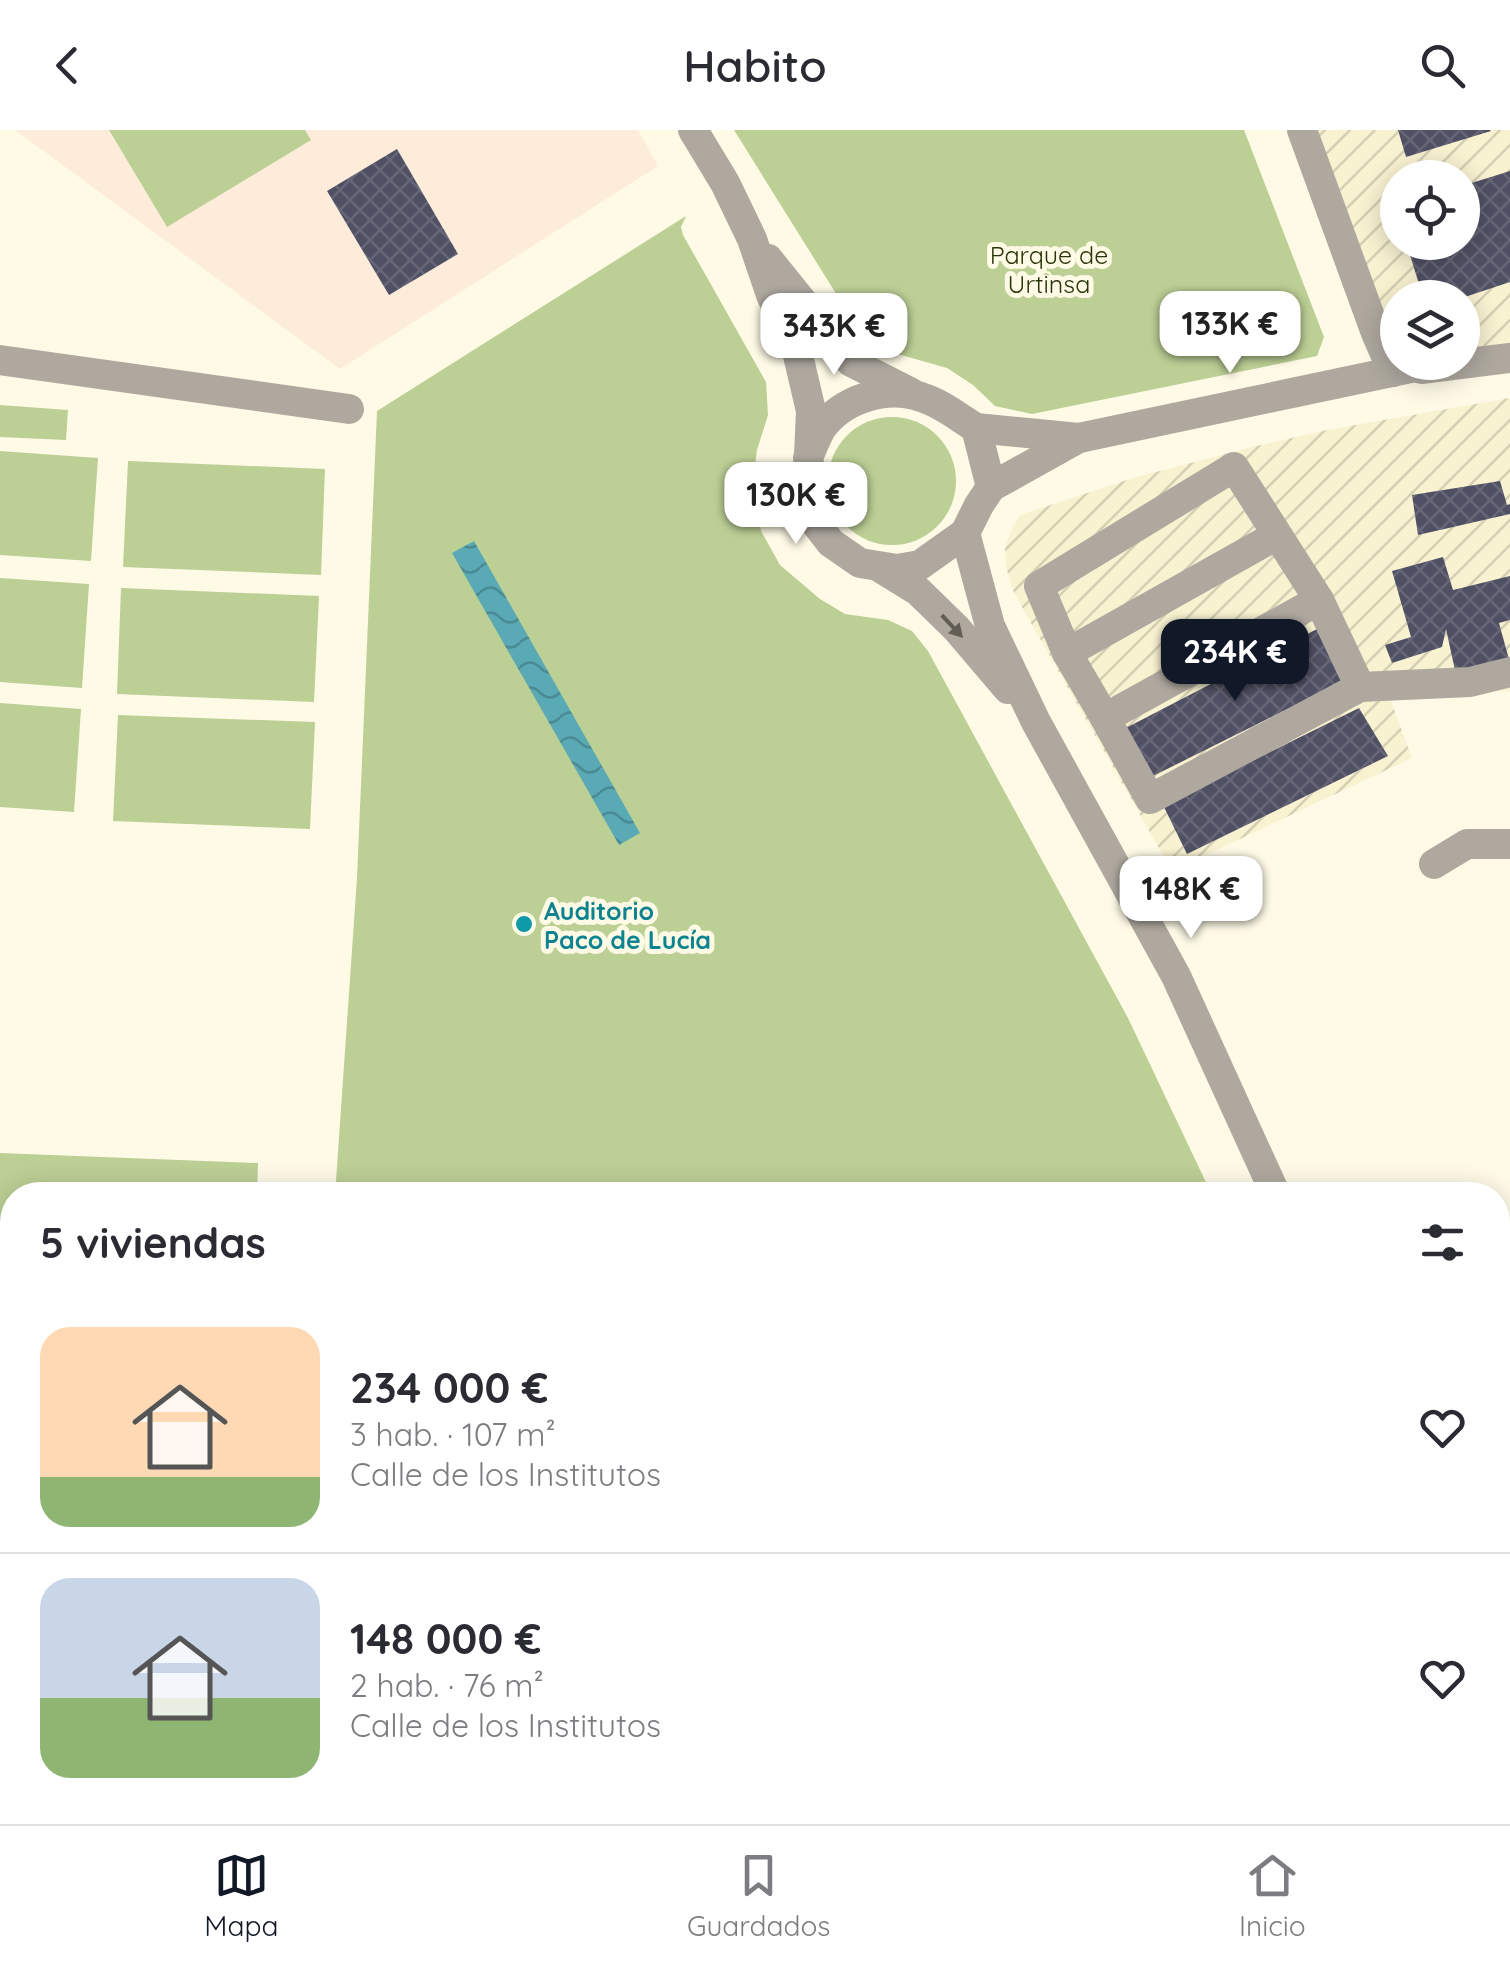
<!DOCTYPE html>
<html lang="es">
<head>
<meta charset="utf-8">
<style>
	body { margin:0; font-family:Quicksand,sans-serif; background:#f2f2f3; color:#2b2b33; height:100vh; display:flex; flex-direction:column; font-size:38px; white-space:nowrap }
	* { box-sizing:border-box; margin:0 }
	p { font-size:32px; color:#7c7c81 }
	.icon { flex:none; width:55px; height:55px; fill:none; stroke:currentColor; stroke-width:2; stroke-linecap:round; stroke-linejoin:round }
	.map { position:relative; flex:1; overflow:hidden }
	.details { position:absolute; left:0px; top:1052px; width:1510px; height:642px; display:flex; flex-direction:column; background:#fff; border-radius:40px 40px 0 0; box-shadow:0 5px 25px #0003 }
	.details>* { flex:none }
	.controls { position:absolute; left:1380px; top:30px; display:grid; gap:20px }
	.controls a { display:grid; place-items:center; width:100px; height:100px; border-radius:50%; background:#fff; box-shadow:0 5px 25px #0003; font-size:50px }
	.price { position:absolute; translate:-50% -85px; padding:0 22px; border-radius:20px; background:#fff; color:#222; font-size:32px; line-height:65px; filter:drop-shadow(0 2px 5px #0008) }
	.price::after { content:''; position:absolute; left:50%; top:60px; width:30px; height:22px; margin-left:-15px; background:inherit; clip-path:polygon(0 0,100% 0,50% 100%) }
	.price.current { background:#111827; color:#fff }
	ul { padding:0; list-style:none }
	li { display:flex; align-items:center; gap:30px; height:250px; padding:0 40px }
	li+li { border-top:2px solid #e1e1e2 }
	li span { display:grid; place-items:center; flex:none; width:280px; height:200px; border-radius:30px; color:#555 }
	li>.icon { margin-inline-start:auto }
	span .icon { width:120px; height:120px; fill:#fffc; stroke-width:1 }
	li b { font-size:42px }
	h2 { display:flex; justify-content:space-between; align-items:center; height:120px; padding:0 40px; font-size:42px }
	header { display:flex; justify-content:space-between; align-items:center; height:130px; padding:0 40px; background:#fff; font-size:45px; font-weight:600 }
	.tabs { display:flex; justify-content:space-around; align-items:center; height:140px; border-top:2px solid #e1e1e2; background:#fff; font-size:28px; color:#7c7c81 }
	.tabs a { display:grid; justify-items:center; gap:5px }
	.tabs .current { color:#111827 }
	.map>svg:first-child { display:block }
	.industrial { fill:url(#industrial-furrows); fill-rule:evenodd }
	.education { fill:#feecdb }
	.green { fill:#bccf95 }
	.water { fill:url(#water-waves) }
	.building { fill:url(#building-cross-hatch) }
	.lines { fill:none; stroke-linecap:round; stroke-linejoin:round }
	.minor { stroke:#aea89f; stroke-width:30 }
	.oneway { fill:#625e55 }
	.culture-dot { fill:#0f9aa8; stroke:#fefae6; stroke-width:4 }
	.labels { text-anchor:middle; dominant-baseline:central; stroke-width:10; stroke-linejoin:round; paint-order:stroke }
	.park-label { font-size:25px; fill:#2a3509; stroke:#fefae6 }
	.culture-label { font-size:25px; font-weight:bold; fill:#0d838f; stroke:#fefae6; text-anchor:start }
</style>
</head>
<body>
<header><svg class="icon" aria-label="back" viewBox="0 0 24 24"><path d="M15 5l-7 7 7 7"/></svg>Habito<svg class="icon" aria-label="search" viewBox="0 0 24 24"><circle cx="10" cy="10" r="6"/><path d="M15 15l6 6"/></svg></header>
<div class="map">
<svg width="1510" height="1694" viewBox="0 0 1510 1694">
	<defs>
		<pattern id="industrial-furrows" width="10" height="10" patternUnits="userSpaceOnUse" patternTransform="scale(2.5)"><rect width="10" height="10" fill="#f8f2d1"/><path d="M-1 1l2-2M0 10L10 0M9 11l2-2" fill="none" stroke="#d4cfb3"/></pattern>
		<pattern id="water-waves" width="16" height="10" patternUnits="userSpaceOnUse" patternTransform="scale(2.5)"><rect width="16" height="10" fill="#5aaab5"/><path d="M0 5q4-4 8 0t8 0" fill="none" stroke="#4a8a92"/></pattern>
		<pattern id="building-cross-hatch" width="8" height="8" patternUnits="userSpaceOnUse" patternTransform="scale(2.5)"><rect width="8" height="8" fill="#505065"/><path d="M0 0l8 8M0 8l8-8" fill="none" stroke="#666676"/></pattern>
	</defs>
	<rect width="100%" height="100%" fill="#fefae6"/>
	<g class="industrial">
		<path d="M1304,0H1510V223L1463,231L1462,168H1398V232L1393,242ZM1398,48H1462V112H1398Z"/>
		<polygon points="1510,268 1510,561 1388,563 1412,628 1172,741 1014,463 1006,437 1005,418 1013,396 1020,385 1133,348 1248,318 1327,300"/>
	</g>
	<polygon class="education" points="15,0 638,0 658,36 340,239"/>
	<g class="green">
		<polygon points="109,0 305,0 311,10 167,97"/>
		<polygon points="734,0 1244,0 1324,207 1317,226 1032,284 995,276 973,255 947,238 880,219 860,202"/>
		<polygon points="686,86 681,97 683,105 766,252 768,285 757,320 753,350 761,401 780,435 820,469 845,484 888,490 912,501 928,521 1128,888 1212,1065 335,1065 357,748 377,281"/>
		<polygon points="0,275 68,280 66,310 0,307"/>
		<circle cx="892" cy="351" r="64"/>
		<polygon points="0,321 98,328 91,431 0,425"/>
		<polygon points="128,331 325,339 321,445 123,437"/>
		<polygon points="0,448 89,454 82,558 0,552"/>
		<polygon points="121,458 319,466 314,572 117,564"/>
		<polygon points="0,573 81,579 74,682 0,677"/>
		<polygon points="118,585 315,592 310,699 113,691"/>
		<polygon points="0,1023 258,1033 257,1065 12,1065 12,1529 0,1529"/>
		<polygon points="0,1576 12,1577 12,1682 1432,1682 1434,1694 0,1694"/>
	</g>
	<polygon class="water" points="474,411 640,703 619,715 452,423"/>
	<g class="building">
		<polygon points="1398,0 1490,0 1491,1 1406,27"/>
		<polygon points="397,19 458,124 389,165 327,61"/>
		<polygon points="1510,41 1510,152 1462,168 1443,168 1419,154 1406,112 1462,112 1462,56"/>
		<polygon points="1500,351 1507,375 1510,374 1510,384 1418,405 1412,365"/>
		<polygon points="1443,427 1453,460 1510,446 1510,490 1499,493 1510,533 1456,545 1446,499 1442,517 1392,533 1385,515 1411,507 1392,441"/>
		<polygon points="1319,498 1348,549 1145,650 1122,600"/>
		<polygon points="1359,578 1388,626 1187,724 1163,675"/>
	</g>
	<g class="lines">
		<g class="minor">
			<path d="M693,0L725,53L752,109L771,165L797,221L811,281L807,367L817,395L831,413L860,433L897,439L920,435L965,403L979,375L991,357L976,298C958,287 941,273 921,267C886,255 842,269 821,299C816,308 812,319 808,328"/>
			<polyline points="1302,0 1376,203 1393,242"/>
			<polyline points="768,129 851,232 910,262"/>
			<polyline points="0,230 349,279"/>
			<polyline points="1421,239 1510,228"/>
			<polyline points="976,298 1079,308 1439,232"/>
			<polyline points="991,357 1079,308"/>
			<polyline points="965,403 990,496 1036,592 1176,846 1276,1065"/>
			<polyline points="1277,405 1067,523 1039,456 1234,337 1319,470 1105,588 1150,669 1360,557 1470,552 1510,542"/>
			<polyline points="879,437 918,461 956,498 1008,559"/>
			<polyline points="1319,470 1360,557"/>
			<polyline points="1067,523 1105,588"/>
			<polyline points="1434,734 1467,714 1510,714"/>
			<polyline points="1476,1682 1479,1694"/>
		</g>
	</g>
	<defs><path id="oneway-solid" d="M-6-.8H1V-3.2L6.5 0L1 3.2V.8H-6Z" transform="scale(2.5)"/></defs>
	<use class="oneway" href="#oneway-solid" transform="translate(952 496) rotate(47)"/>
	<circle class="culture-dot" cx="524" cy="794" r="10"/>
	<g class="labels">
		<g class="park-label">
			<text x="1049" y="124">Parque de<tspan x="1049" dy="29">Urtinsa</tspan></text>
		</g>
		<g class="culture-label">
			<text x="544" y="780">Auditorio<tspan x="544" dy="29">Paco de Lucía</tspan></text>
		</g>
	</g>
</svg>
<div class="controls">
<a><svg class="icon" aria-label="locate" viewBox="0 0 24 24"><circle cx="12" cy="12" r="6"/><path d="M12 2v4M12 18v4M2 12h4M18 12h4"/></svg></a>
<a><svg class="icon" aria-label="layers" viewBox="0 0 24 24"><path d="M12 4l9 5-9 5-9-5zM3 14l9 5 9-5"/></svg></a>
</div>
<b class="price" style="left:1230px;top:246px">133K €</b>
<b class="price" style="left:834px;top:248px">343K €</b>
<b class="price" style="left:796px;top:417px">130K €</b>
<b class="price current" style="left:1235px;top:574px">234K €</b>
<b class="price" style="left:1191px;top:811px">148K €</b>
<section class="details">
<h2>5 viviendas<svg class="icon" aria-label="filters" viewBox="0 0 24 24"><path d="M4 7h16M4 17h16"/><circle cx="9" cy="7" r="2"/><circle cx="15" cy="17" r="2"/></svg></h2>
<ul>
<li><span style="background:linear-gradient(#ffd9b3 75%,#8fb573 0)"><svg class="icon" aria-label="home" viewBox="0 0 24 24"><path d="M3 11l9-7 9 7M6 9v11h12V9"/></svg></span><div><b>234 000 €</b><p>3 hab. · 107 m²</p><p>Calle de los Institutos</p></div><svg class="icon" aria-label="heart" viewBox="0 0 24 24"><path d="M12 20l-8-8c-3-5 5-10 8-4 3-6 11-1 8 4z"/></svg></li>
<li><span style="background:linear-gradient(#c9d6e8 60%,#8fb573 0)"><svg class="icon" aria-label="home" viewBox="0 0 24 24"><path d="M3 11l9-7 9 7M6 9v11h12V9"/></svg></span><div><b>148 000 €</b><p>2 hab. · 76 m²</p><p>Calle de los Institutos</p></div><svg class="icon" aria-label="heart" viewBox="0 0 24 24"><path d="M12 20l-8-8c-3-5 5-10 8-4 3-6 11-1 8 4z"/></svg></li>
</ul>
</section>
</div>
<nav class="tabs">
<a class="current"><svg class="icon" aria-label="map" viewBox="0 0 24 24"><path d="M3 6l6-2 6 2 6-2v14l-6 2-6-2-6 2zM9 4v14M15 6v14"/></svg>Mapa</a>
<a><svg class="icon" aria-label="saved" viewBox="0 0 24 24"><path d="M7 4h10v16l-5-4-5 4z"/></svg>Guardados</a>
<a><svg class="icon" aria-label="home" viewBox="0 0 24 24"><path d="M3 11l9-7 9 7M6 9v11h12V9"/></svg>Inicio</a>
</nav>
</body>
</html>
